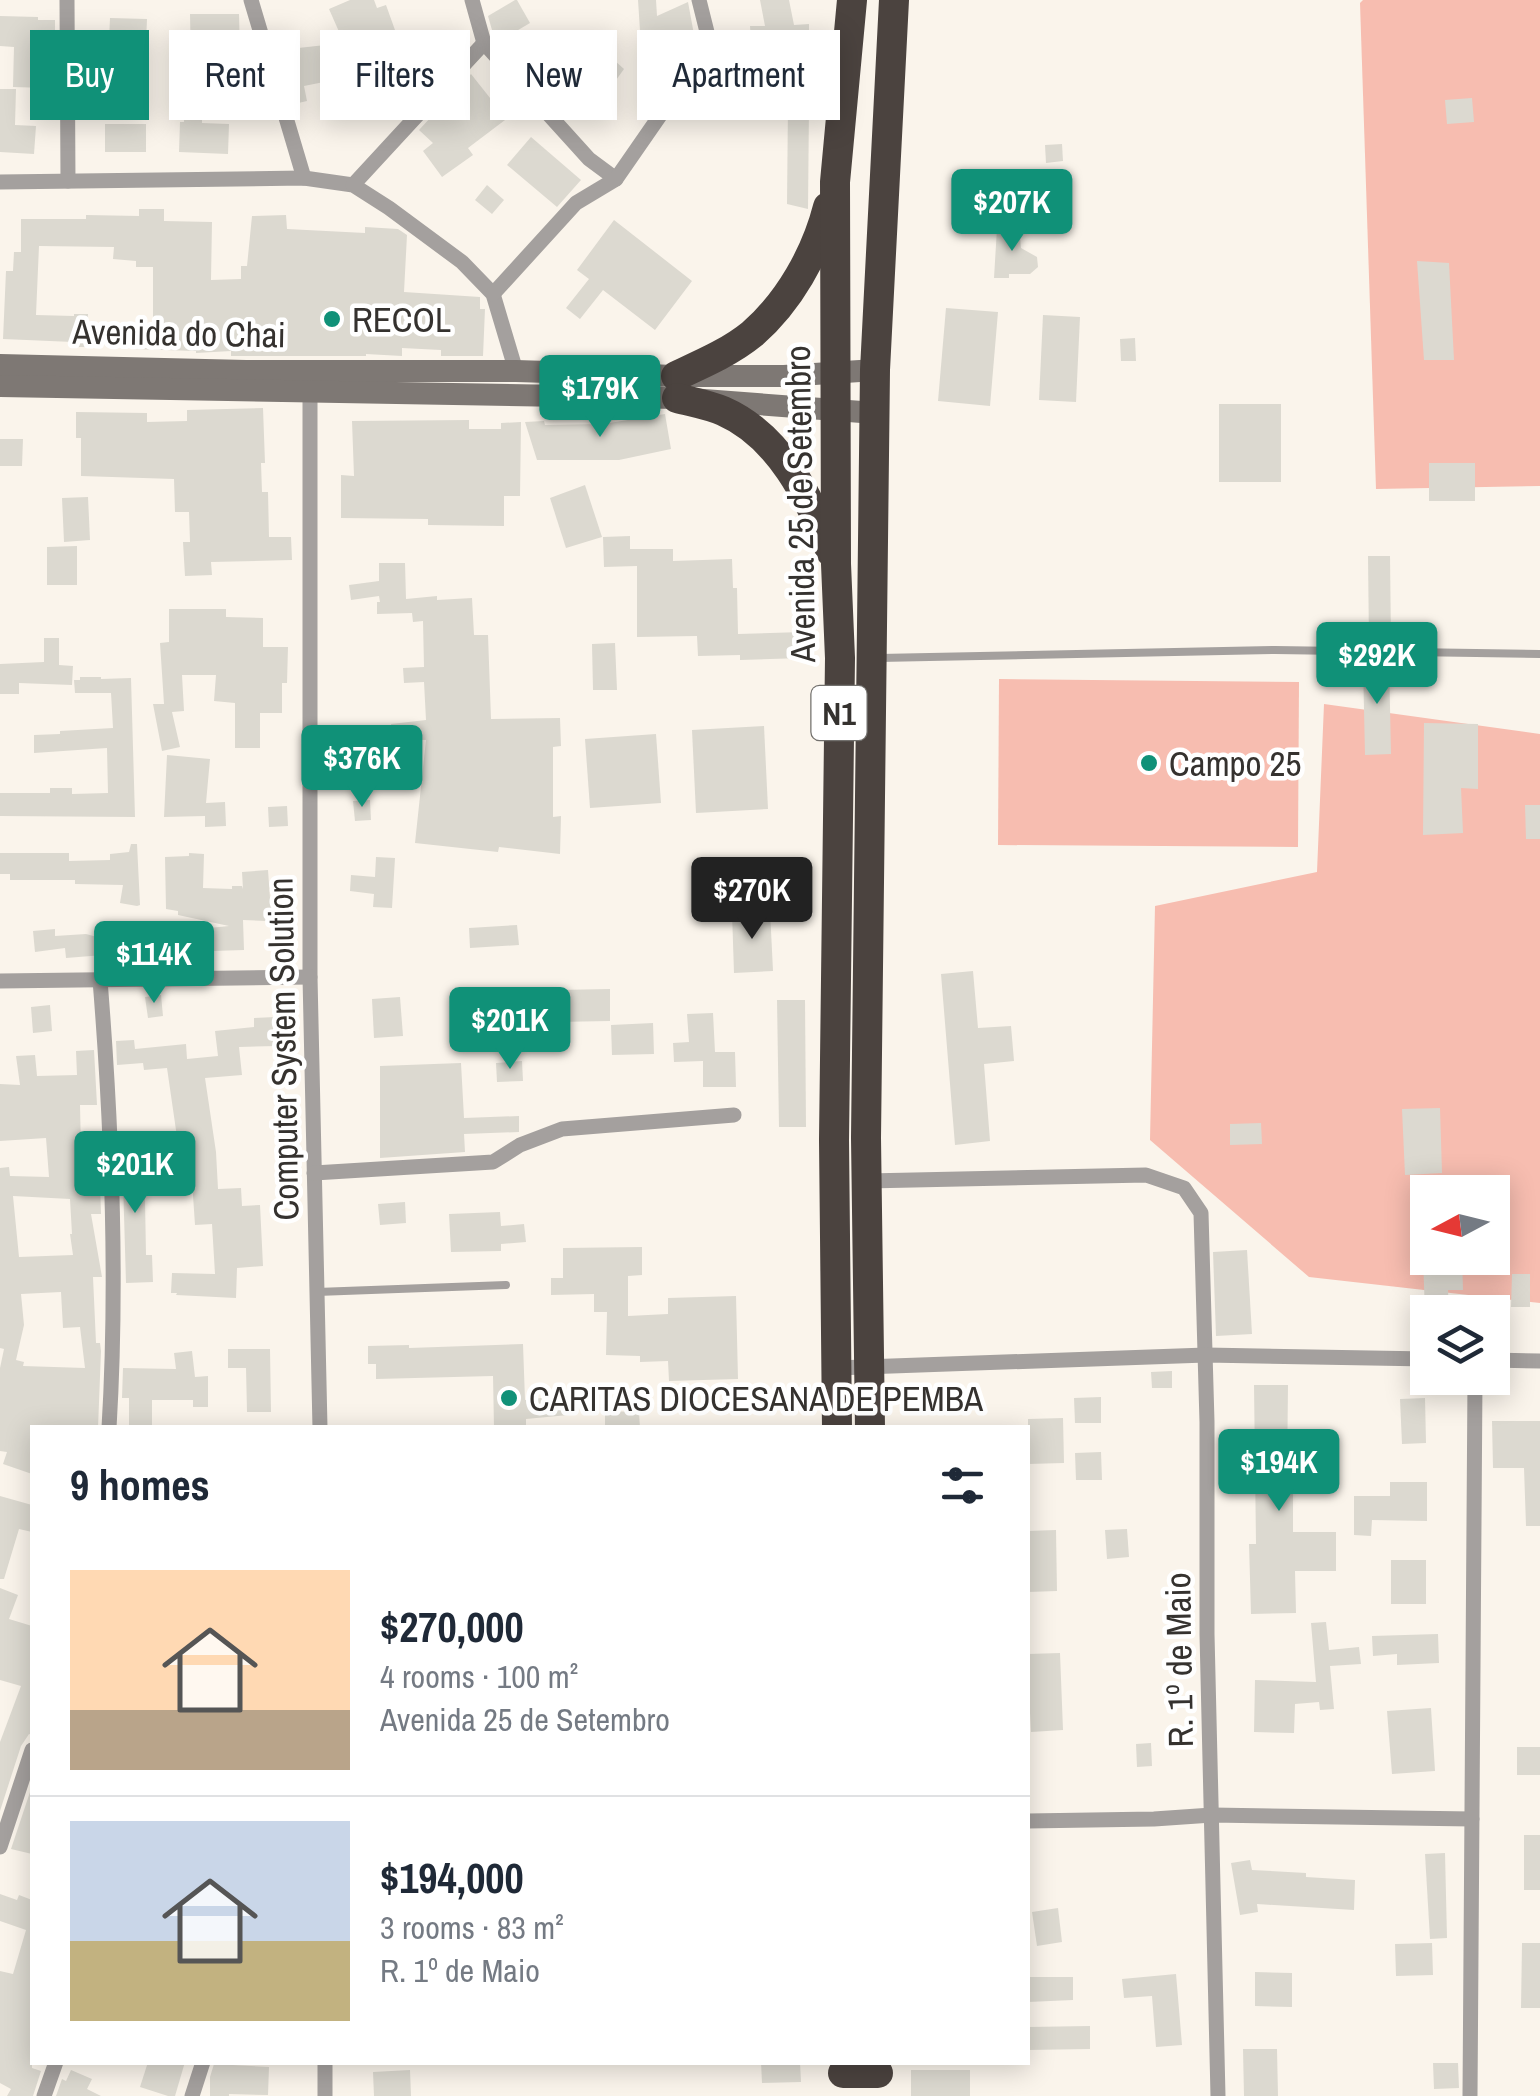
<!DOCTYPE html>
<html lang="en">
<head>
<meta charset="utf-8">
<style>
	body { margin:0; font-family:"Archivo Narrow",sans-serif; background:#f6f6f7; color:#1f2937; height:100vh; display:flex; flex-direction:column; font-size:38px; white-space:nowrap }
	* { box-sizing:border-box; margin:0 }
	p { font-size:32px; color:#747a83 }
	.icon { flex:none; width:55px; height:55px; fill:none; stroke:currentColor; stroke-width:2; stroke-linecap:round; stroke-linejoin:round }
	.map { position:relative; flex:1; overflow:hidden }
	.panel { position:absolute; left:30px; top:1425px; width:1000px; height:640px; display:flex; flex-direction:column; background:#fff; border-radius:0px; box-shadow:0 5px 25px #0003 }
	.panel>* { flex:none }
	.hud { position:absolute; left:30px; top:30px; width:1000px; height:90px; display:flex; gap:20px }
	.needle { width:65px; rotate:263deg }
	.fabs { position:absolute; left:1410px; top:1175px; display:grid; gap:20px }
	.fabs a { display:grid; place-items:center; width:100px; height:100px; border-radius:0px; background:#fff; box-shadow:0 5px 25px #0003; font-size:50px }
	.price { position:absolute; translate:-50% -85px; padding:0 22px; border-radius:10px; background:#109178; color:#fff; font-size:32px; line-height:65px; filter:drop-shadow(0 2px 5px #0008) }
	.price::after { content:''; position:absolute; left:50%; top:60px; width:30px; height:22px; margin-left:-15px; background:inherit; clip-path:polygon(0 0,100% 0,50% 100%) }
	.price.active { background:#222; color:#fff }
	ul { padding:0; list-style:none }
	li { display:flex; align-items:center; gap:30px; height:250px; padding:0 40px }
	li+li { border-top:2px solid #e0e1e3 }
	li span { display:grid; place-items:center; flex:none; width:280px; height:200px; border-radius:0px; color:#555 }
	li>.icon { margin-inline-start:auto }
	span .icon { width:120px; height:120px; fill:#fffc; stroke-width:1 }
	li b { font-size:42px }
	h2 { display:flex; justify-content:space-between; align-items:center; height:120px; padding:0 40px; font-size:42px }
	.tag { padding:0 35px; border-radius:0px; background:#fff; box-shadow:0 5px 25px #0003; font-size:35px; line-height:90px }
	.tag.active { background:#109178; color:#fff }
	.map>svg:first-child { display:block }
	.green { fill:#f7bdb0; fill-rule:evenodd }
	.building { fill:#dcd9d0; fill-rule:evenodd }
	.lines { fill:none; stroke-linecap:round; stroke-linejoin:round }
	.lane { stroke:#a4a09e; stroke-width:8 }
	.street { stroke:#a4a09e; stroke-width:15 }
	.secondary { stroke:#7e7874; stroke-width:22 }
	.highway { stroke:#4b433f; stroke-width:30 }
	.poi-dot { fill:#109178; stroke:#fff; stroke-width:4 }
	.labels { text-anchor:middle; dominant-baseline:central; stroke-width:9; stroke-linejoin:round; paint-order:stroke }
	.shield { fill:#fff; stroke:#72706d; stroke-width:2.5 }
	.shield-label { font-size:32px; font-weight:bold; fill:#35322f }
	.poi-label { font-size:35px; fill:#35322f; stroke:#fff; text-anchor:start }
	.street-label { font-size:35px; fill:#35322f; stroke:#fff }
</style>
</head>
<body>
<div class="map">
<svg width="1540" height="2096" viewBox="0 0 1540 2096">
	<rect width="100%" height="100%" fill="#faf4eb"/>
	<g class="green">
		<polygon points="1363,0 1540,0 1540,486 1376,489 1360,3"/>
		<polygon points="999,679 1299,682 1298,847 998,845"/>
		<path d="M1324,704L1540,734V1303L1309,1277L1150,1140L1155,906L1317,872ZM1428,1192H1492V1258H1428Z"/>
	</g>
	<g class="building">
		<polygon points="350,0 374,0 377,8 386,5 400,44 419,40 424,71 398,76 393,50 357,57 381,101 354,116 334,80 304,86 307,101 294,104 285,76 280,44 297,42 298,48 344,43 329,9"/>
		<polygon points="515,0 517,0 530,23 498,42 494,37 488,16"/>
		<polygon points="638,0 656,0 657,16 688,2 695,40 664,48 663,46 641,46"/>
		<polygon points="760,0 789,0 794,25 809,24 809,46 814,47 813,75 729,70 728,37 751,40 750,26 765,26"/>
		<polygon points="190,14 239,14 240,53 233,53 234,87 202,88 202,123 229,124 228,154 179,152 180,122 184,122 184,81 176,81 176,63 191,63"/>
		<polygon points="0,16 38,17 38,20 55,20 55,37 47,37 46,88 13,87 14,47 0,46"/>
		<polygon points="110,18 147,19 146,42 109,41"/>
		<polygon points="604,51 624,69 606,94 586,74"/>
		<polygon points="545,61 575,98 560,111 528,75"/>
		<polygon points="123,63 123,87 91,88 90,64"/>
		<polygon points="471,74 494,103 491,106 505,120 468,148 473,155 442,177 423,151 433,143 419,130"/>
		<polygon points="0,89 16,89 15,125 36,126 34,154 0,152"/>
		<polygon points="261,89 263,105 241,108 239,92"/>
		<polygon points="1472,98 1474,122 1447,124 1445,100"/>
		<polygon points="788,103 809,105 808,209 787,204"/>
		<rect x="105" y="124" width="41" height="28"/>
		<polygon points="531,137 581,180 557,207 507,165"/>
		<polygon points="1062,144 1063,161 1046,163 1045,145"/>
		<polygon points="487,185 504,200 492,214 475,200"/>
		<polygon points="139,209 164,209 164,221 212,222 211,280 241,279 241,266 247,266 252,216 286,215 287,229 365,233 365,227 398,229 407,235 404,292 480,297 480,309 485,309 483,356 441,356 441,350 402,348 402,356 366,354 366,356 231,356 231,351 196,353 196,351 132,349 133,328 153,329 153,267 136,267 136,261 113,259 114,247 39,246 36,315 74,316 74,314 88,314 87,347 72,347 73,342 3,339 6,271 13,271 14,252 21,252 21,219 86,219 86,215 139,216"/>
		<polygon points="614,220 692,281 655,330 603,290 580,319 566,308 589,279 577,270"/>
		<polygon points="1019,225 1021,248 1037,257 1038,267 1030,274 1009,274 1009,278 994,278 997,228"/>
		<polygon points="1417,261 1449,263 1454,360 1424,360"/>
		<polygon points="946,308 998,312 990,406 938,401"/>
		<polygon points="1043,315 1080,317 1076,402 1039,400"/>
		<polygon points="1135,338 1136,361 1121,361 1120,339"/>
		<rect x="1219" y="404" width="62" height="78"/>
		<polygon points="263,408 265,463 261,463 262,492 268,492 269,537 291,537 292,560 211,562 212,575 185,576 183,542 190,542 189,512 175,512 174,479 81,476 81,438 76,438 76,412 147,413 147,422 187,421 187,410"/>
		<polygon points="665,414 671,449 619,460 537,460 525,422 544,421 545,425 603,424"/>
		<polygon points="469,420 469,429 501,429 501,423 521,422 520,496 504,496 504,526 428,525 428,519 341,518 341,475 354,476 352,421"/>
		<polygon points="0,439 23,439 22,466 0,466"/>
		<rect x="1429" y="463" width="46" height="38"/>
		<polygon points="585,485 602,537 566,548 550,498"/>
		<polygon points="88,497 90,540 64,542 62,498"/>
		<polygon points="630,536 630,549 673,549 673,561 732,559 733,588 737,588 738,634 802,632 803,658 740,660 740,655 698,656 697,636 637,637 637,566 604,567 603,537"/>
		<polygon points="77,546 77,585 47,585 47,547"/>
		<polygon points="1368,556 1390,556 1391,643 1389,644 1369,644"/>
		<polygon points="379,563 405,563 406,599 437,596 437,600 472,598 474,635 488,635 491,719 560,718 561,746 553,747 553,817 561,816 560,854 499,847 498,852 415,843 426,740 393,739 391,724 426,720 424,682 404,683 403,668 424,667 423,621 413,622 412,613 377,614 377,602 380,602 379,596 351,600 349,585 379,581"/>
		<polygon points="169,609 226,609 226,617 263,618 263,647 288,647 287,683 282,683 282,713 260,713 260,748 235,748 235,703 214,701 216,675 182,675 184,711 172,712 180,747 162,751 153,704 164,704 160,643 169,642"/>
		<polygon points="44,638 59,638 59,665 73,666 72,685 19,683 19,694 0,694 0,664 44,662"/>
		<polygon points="615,643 617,690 593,690 592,644"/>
		<polygon points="1369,659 1389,659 1391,754 1365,755 1363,663 1369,663"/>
		<polygon points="80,677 101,677 101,679 131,678 135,817 0,816 0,793 50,793 50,788 72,788 72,794 108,793 107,748 34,753 34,735 60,734 60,731 113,728 111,693 75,693 74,680 80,680"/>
		<polygon points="1424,723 1478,724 1478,789 1461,788 1463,833 1423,835"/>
		<polygon points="764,726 768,809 696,813 692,730"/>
		<polygon points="656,734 661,803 590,808 585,739"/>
		<polygon points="167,755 210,759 206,803 225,802 226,826 205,827 205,816 164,817"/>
		<polygon points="370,800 371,820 355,821 353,801"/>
		<polygon points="1525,805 1540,805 1540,839 1526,839"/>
		<polygon points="287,806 288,826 269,827 268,807"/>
		<polygon points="131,844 137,844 140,905 137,906 120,903 123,885 75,884 75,880 10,880 10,874 0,874 0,853 69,853 69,861 110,860 110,854 129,852"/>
		<polygon points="189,853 204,854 203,888 232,889 232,886 242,886 243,889 242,872 268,870 270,898 288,897 290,922 243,920 244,950 181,952 179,931 229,926 178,915 178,911 166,909 165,857 189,856"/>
		<polygon points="376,857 395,858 392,908 373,907 374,894 350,891 351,875 375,877"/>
		<polygon points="770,910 773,971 734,973 732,912"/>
		<polygon points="517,925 519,945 470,948 469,928"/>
		<polygon points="55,929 55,936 86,934 112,941 111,935 131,933 132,947 141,950 141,952 66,958 65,948 35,952 33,931"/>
		<polygon points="973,971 978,1028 1011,1026 1014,1061 984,1064 990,1141 955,1145 941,974"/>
		<polygon points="610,989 610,1021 556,1022 556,990"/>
		<polygon points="161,995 163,1016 148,1018 145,997"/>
		<polygon points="400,997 403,1036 374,1038 372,999"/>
		<polygon points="777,1000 805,1000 806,1127 779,1127"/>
		<polygon points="50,1005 52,1031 33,1033 31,1007"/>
		<polygon points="713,1013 715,1052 735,1052 736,1087 703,1087 703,1061 674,1062 673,1043 689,1042 687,1014"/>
		<polygon points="275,1017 277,1046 239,1047 242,1075 205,1078 216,1152 218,1189 241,1188 242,1206 260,1205 263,1266 237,1268 236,1298 176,1295 177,1293 171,1293 172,1273 215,1274 212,1224 195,1225 189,1136 177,1137 167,1068 144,1070 143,1063 117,1065 116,1041 134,1040 135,1049 186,1044 187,1059 218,1056 215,1031 254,1027 254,1018"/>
		<polygon points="653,1023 654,1054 612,1055 611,1025"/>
		<path d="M94,1050L97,1105H80L81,1150L99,1149L101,1214H91L102,1277H93L96,1343H100L101,1351L98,1428H32V1474L3,1464L7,1452L0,1451V1368L4,1349L0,1348V1168L9,1167L10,1176L49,1177L46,1138L0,1141V1084L20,1085L16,1056L35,1055L37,1076L77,1075L76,1051ZM13,1196L70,1199L72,1234H70L73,1255L19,1257ZM61,1292L63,1328L80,1327L85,1368L23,1366L24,1362L16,1360L24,1325L21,1294Z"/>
		<polygon points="522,1061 523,1081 497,1082 496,1063"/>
		<polygon points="461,1063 464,1118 519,1116 519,1132 464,1134 465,1152 380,1158 380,1066"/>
		<polygon points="1440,1108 1442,1173 1405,1175 1402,1109"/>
		<polygon points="1261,1123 1262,1144 1230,1145 1230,1124"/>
		<polygon points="144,1145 146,1255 152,1255 153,1282 126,1283 122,1146"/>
		<polygon points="405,1202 406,1223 380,1225 378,1204"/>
		<polygon points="500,1212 501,1226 524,1224 526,1242 501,1244 501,1251 451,1252 449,1214"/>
		<polygon points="642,1247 642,1275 628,1276 628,1316 668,1314 668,1298 736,1296 738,1379 669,1381 668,1361 640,1362 640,1356 606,1355 607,1312 594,1312 594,1294 551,1295 551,1278 563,1278 563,1248"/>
		<polygon points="1247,1250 1252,1334 1216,1336 1213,1252"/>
		<polygon points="1423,1258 1462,1258 1463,1290 1448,1290 1449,1312 1425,1312"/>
		<polygon points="1512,1274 1530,1274 1530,1307 1511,1307"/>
		<polygon points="523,1344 525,1400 565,1395 568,1415 526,1419 526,1428 494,1428 493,1376 376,1379 376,1364 368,1364 368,1346 409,1345 409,1348"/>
		<polygon points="228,1349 270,1349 271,1412 247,1412 246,1368 228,1368"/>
		<polygon points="192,1351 195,1377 208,1376 208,1407 193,1407 193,1400 152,1400 152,1428 129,1428 129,1398 122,1398 123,1368 176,1369 174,1353"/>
		<polygon points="1172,1371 1172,1388 1152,1388 1151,1372"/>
		<polygon points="1254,1385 1288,1385 1287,1477 1293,1477 1293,1532 1336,1532 1336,1571 1295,1571 1296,1613 1251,1614 1249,1544 1256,1544"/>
		<polygon points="1101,1397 1101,1423 1075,1423 1074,1398"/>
		<polygon points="1425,1398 1426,1443 1402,1444 1400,1399"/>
		<polygon points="605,1411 639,1412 640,1428 605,1428"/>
		<polygon points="1063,1418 1064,1463 1028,1464 1028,1419"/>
		<polygon points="1492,1421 1540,1421 1540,1526 1526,1526 1524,1468 1493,1468"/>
		<polygon points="1101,1452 1102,1480 1076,1480 1075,1453"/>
		<polygon points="1390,1482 1427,1482 1427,1521 1372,1520 1371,1536 1354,1535 1354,1496 1390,1496"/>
		<polygon points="0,1496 32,1505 32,1532 19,1529 4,1579 0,1579"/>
		<polygon points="1127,1529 1129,1557 1107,1559 1105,1530"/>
		<polygon points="1056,1530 1057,1591 1028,1592 1028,1531"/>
		<rect x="1391" y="1560" width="35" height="44"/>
		<polygon points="0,1588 18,1595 9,1619 32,1626 32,1735 29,1734 21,1746 0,1811 0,1742 21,1686 0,1680"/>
		<polygon points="1326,1622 1329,1650 1359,1647 1361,1664 1330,1666 1334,1709 1320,1710 1319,1702 1295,1704 1294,1733 1254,1732 1255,1680 1316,1682 1311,1623"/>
		<polygon points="1438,1634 1439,1663 1397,1665 1397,1654 1373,1656 1372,1636"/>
		<polygon points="1060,1653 1063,1730 1031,1732 1030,1713 1028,1713 1028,1654"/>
		<polygon points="1431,1708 1435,1771 1392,1774 1387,1711"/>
		<polygon points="1151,1743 1152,1766 1137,1767 1136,1744"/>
		<rect x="1517" y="1747" width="23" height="28"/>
		<polygon points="30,1792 32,1793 32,1854 11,1849"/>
		<rect x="1524" y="1835" width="16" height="55"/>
		<polygon points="1445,1853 1447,1938 1430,1939 1425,1854"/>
		<polygon points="1250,1860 1252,1870 1306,1873 1306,1877 1355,1880 1354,1910 1257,1904 1258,1912 1240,1915 1231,1863"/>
		<polygon points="0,1894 17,1900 19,1895 32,1900 32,2068 41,2071 33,2096 7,2096 11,2089 0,2083 0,1971 13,1974 26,1930 0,1921"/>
		<polygon points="1058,1908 1062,1942 1037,1946 1032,1912"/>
		<polygon points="1432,1943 1433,1975 1396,1976 1395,1944"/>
		<polygon points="1522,1943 1540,1943 1540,2008 1521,2008"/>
		<polygon points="1255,1972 1292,1973 1292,2007 1255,2006"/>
		<polygon points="1176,1974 1182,2045 1156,2047 1152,1996 1124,1998 1122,1979"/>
		<polygon points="1028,1977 1073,1977 1073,2000 1028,2002"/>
		<polygon points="1090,2026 1090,2049 1028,2050 1028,2027"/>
		<polygon points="1243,2049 1277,2049 1278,2096 1244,2096"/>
		<polygon points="148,2062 185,2062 175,2096 168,2096 140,2087"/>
		<polygon points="761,2062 800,2062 801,2082 762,2083"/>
		<polygon points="1433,2063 1458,2063 1459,2088 1434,2089"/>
		<polygon points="214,2064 269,2067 268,2095 229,2094 229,2096 210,2096 210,2077"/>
		<polygon points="71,2070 92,2079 87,2089 101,2096 56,2096 62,2079 66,2081"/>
		<polygon points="410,2070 411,2096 374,2096 373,2072"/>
		<rect x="911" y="2070" width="59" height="26"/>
	</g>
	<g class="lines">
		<g class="lane">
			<polyline points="879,658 1275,650 1540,654"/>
			<polyline points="317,1292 506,1285"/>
		</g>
		<g class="street">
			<polyline points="67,0 68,181"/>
			<polyline points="251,0 304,178"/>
			<polyline points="472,0 484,43 589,159 616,179"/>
			<polyline points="0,182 304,178 353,185 389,208 462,262 493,294 516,371"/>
			<polyline points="353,185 484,43"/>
			<polyline points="493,294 576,203 616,179 704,52 708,36 699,0"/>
			<polyline points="310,383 310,977 320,1428"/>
			<path d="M100,980C112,1129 118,1279 109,1428"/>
			<polyline points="0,981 310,977"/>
			<polyline points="314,1173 493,1162 520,1145 562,1129 734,1115"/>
			<polyline points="867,1181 1146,1175 1184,1188 1201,1213 1207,1422 1207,1634 1218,2096"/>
			<polyline points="1492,1360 1540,1361"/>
			<polyline points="836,1368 1206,1355 1428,1359"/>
			<polyline points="1028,1821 1154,1819 1212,1815 1472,1819"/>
			<polyline points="0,1847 32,1750"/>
			<polyline points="44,2096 56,2062"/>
			<polyline points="192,2096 203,2062"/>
			<polyline points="325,2096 325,2062"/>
			<polyline points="1470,2096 1475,1378"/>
		</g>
		<g class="secondary">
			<polyline points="0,365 246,371 516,371 676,376 784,376 875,370"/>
			<polyline points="0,386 677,398 875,413"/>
		</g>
		<g class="highway">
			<path d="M676,376C702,364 730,352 752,334C789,302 816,254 828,207"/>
			<path d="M677,398C692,402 709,405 723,411C780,436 809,497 831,552"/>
			<polyline points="837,1428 834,1140 840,658 836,564 835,182 852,0"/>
			<polyline points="870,1428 866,1138 875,370 894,0"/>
			<polyline points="843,2073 878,2073"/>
		</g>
	</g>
	<g class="poi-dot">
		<circle cx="332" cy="319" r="10"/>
		<circle cx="1149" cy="763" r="10"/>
		<circle cx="509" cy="1398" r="10"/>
	</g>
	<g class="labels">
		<rect class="shield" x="811.5" y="686" width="55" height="54" rx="8"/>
		<g class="shield-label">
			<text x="839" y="713">N1</text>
		</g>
		<g class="poi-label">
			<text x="352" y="319">RECOL</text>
			<text x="1169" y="763">Campo 25</text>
			<text x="529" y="1398">CARITAS DIOCESANA DE PEMBA</text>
		</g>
		<g class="street-label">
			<text transform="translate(179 333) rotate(1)">Avenida do Chai</text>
			<text transform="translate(800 504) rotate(-91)">Avenida 25 de Setembro</text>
			<text transform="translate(283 1049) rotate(-91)">Computer System Solution</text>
			<text transform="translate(1179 1660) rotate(-91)">R. 1º de Maio</text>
		</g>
	</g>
</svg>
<div class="fabs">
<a><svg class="needle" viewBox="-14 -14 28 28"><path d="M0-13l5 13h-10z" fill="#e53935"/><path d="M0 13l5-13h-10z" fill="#747a83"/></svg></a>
<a><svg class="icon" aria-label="layers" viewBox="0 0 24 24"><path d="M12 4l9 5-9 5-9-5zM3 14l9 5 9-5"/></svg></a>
</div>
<b class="price" style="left:1012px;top:254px">$207K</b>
<b class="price" style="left:600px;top:440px">$179K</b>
<b class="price" style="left:1377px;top:707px">$292K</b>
<b class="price" style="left:362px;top:810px">$376K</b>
<b class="price active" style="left:752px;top:942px">$270K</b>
<b class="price" style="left:154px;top:1006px">$114K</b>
<b class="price" style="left:510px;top:1072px">$201K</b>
<b class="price" style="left:135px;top:1216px">$201K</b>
<b class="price" style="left:1279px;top:1514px">$194K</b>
<div class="hud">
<a class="tag active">Buy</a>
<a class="tag">Rent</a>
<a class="tag">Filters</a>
<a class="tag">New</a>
<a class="tag">Apartment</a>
</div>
<section class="panel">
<h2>9 homes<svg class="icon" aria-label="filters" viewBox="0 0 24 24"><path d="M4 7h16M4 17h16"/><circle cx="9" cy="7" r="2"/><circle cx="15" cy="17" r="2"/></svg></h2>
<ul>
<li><span style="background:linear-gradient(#ffd9b3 70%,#b9a48a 0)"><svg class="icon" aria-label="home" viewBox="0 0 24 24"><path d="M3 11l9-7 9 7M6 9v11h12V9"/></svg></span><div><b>$270,000</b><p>4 rooms · 100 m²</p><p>Avenida 25 de Setembro</p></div></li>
<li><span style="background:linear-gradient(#c9d6e8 60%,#c2b280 0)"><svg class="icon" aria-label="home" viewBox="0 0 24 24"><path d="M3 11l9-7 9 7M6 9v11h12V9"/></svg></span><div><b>$194,000</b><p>3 rooms · 83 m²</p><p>R. 1º de Maio</p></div></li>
</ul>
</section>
</div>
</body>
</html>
